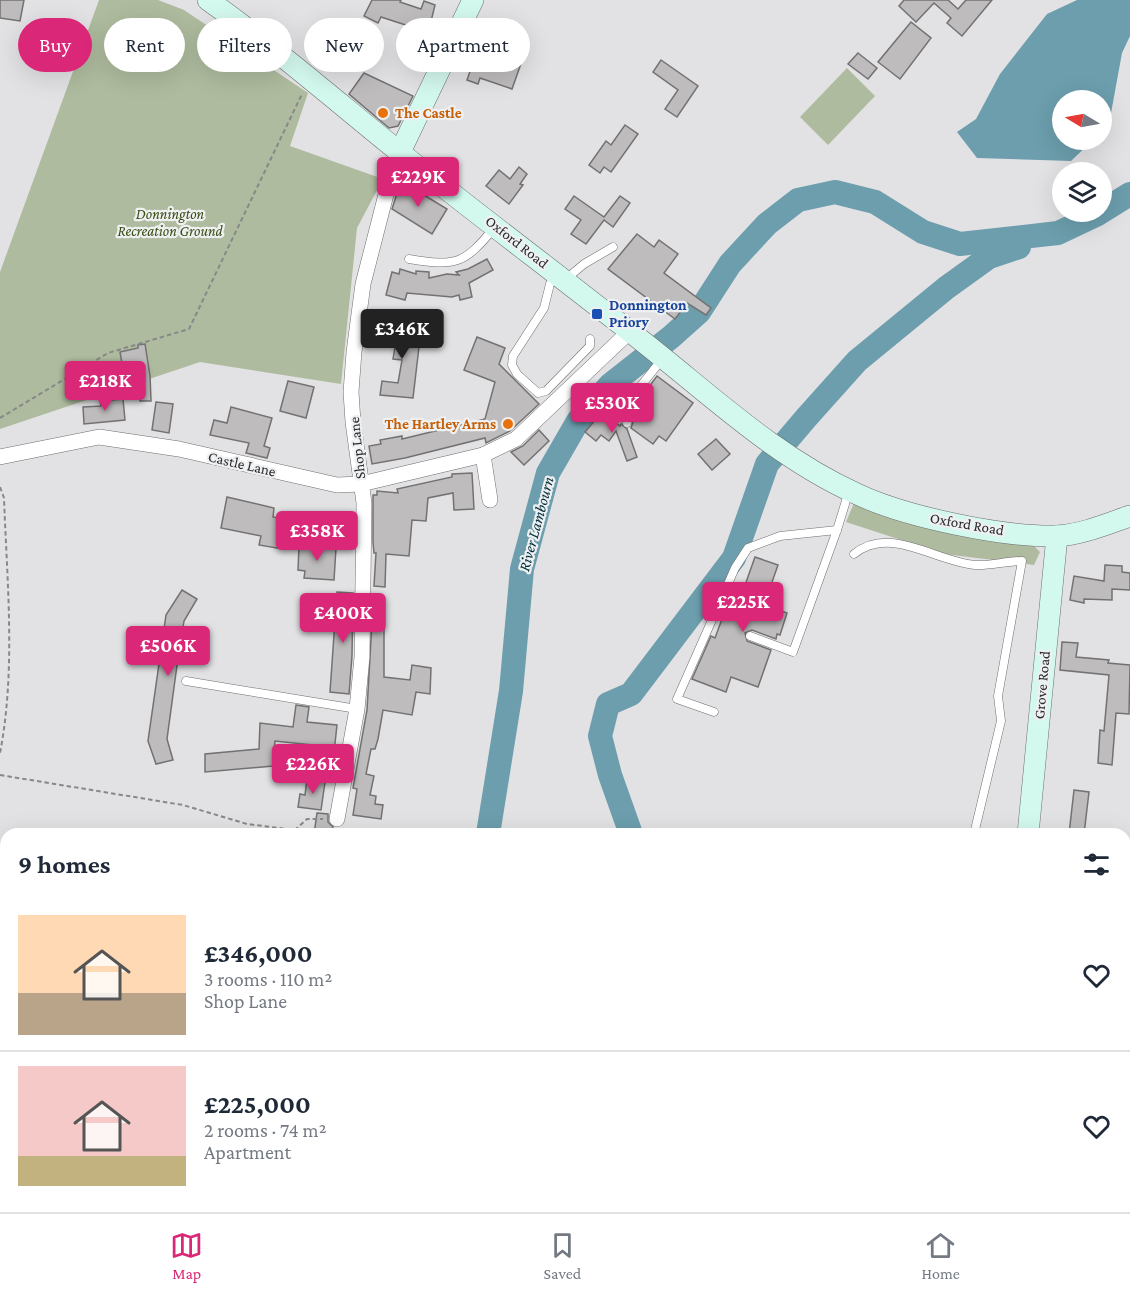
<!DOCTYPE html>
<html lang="en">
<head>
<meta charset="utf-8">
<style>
	body { margin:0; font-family:"Crimson Pro",serif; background:#f6f6f7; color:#1f2937; height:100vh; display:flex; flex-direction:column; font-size:22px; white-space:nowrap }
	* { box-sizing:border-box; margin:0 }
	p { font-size:20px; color:#747a83 }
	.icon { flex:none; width:33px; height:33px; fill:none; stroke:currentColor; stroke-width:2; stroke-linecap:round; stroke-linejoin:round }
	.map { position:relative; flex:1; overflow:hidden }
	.drawer { position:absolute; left:0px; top:828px; width:1131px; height:384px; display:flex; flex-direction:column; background:#fff; border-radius:18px 18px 0 0; box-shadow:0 6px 24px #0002 }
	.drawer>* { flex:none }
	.guide { position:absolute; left:18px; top:18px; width:600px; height:54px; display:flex; gap:12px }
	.needle { width:39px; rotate:280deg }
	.tools { position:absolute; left:1052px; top:90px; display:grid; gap:12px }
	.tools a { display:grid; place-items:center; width:60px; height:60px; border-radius:50%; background:#fff; box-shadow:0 6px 24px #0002; font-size:30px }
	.price { position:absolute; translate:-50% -51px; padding:0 14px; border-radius:6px; background:#db2777; color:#fff; font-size:20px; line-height:39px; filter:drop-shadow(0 2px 3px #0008) }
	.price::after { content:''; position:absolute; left:50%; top:36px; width:18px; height:14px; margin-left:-9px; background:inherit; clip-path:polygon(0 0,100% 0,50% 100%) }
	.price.selected { background:#222; color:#fff }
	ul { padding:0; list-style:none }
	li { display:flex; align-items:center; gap:18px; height:150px; padding:0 18px }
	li+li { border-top:2px solid #e0e1e3 }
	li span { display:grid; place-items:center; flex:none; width:168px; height:120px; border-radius:0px; color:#555 }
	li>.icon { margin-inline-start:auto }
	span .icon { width:72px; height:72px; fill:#fffc; stroke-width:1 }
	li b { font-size:26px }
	h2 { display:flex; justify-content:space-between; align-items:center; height:72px; padding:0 18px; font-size:26px }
	.chip { padding:0 21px; border-radius:27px; background:#fff; box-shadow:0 6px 24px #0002; font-size:21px; line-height:54px }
	.chip.selected { background:#db2777; color:#fff }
	.menu { display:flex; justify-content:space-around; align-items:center; height:84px; border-top:2px solid #e0e1e3; background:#fff; font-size:16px; color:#747a83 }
	.menu a { display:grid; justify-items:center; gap:3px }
	.menu .selected { color:#db2777 }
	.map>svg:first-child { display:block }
	.green { fill:#aebb9e }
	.water { fill:#6c9ead }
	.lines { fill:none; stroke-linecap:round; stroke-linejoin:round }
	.river { stroke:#6c9ead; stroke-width:24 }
	.building { fill:#bebcbc; stroke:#737171; stroke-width:1.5 }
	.lane-casing { stroke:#6e6e6f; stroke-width:9 }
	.street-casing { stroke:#6e6e6f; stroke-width:16 }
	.secondary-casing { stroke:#6e6e6f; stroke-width:22 }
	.path { stroke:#888889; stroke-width:2; stroke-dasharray:4.5 3; stroke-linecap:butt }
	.lane { stroke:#fff; stroke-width:8 }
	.street { stroke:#fff; stroke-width:15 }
	.secondary { stroke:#d3f8ee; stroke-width:21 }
	.food-dot { fill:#e8710a; stroke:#eff0f1; stroke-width:2 }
	.transit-dot { fill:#1a4fb4; stroke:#eff0f1; stroke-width:2 }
	.labels { text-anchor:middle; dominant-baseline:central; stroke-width:4.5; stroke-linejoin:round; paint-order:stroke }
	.food-label { font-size:15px; font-weight:bold; fill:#c56008; stroke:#eff0f1; text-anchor:start }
	.park-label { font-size:15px; font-style:italic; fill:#364b10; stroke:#eff0f1 }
	.street-label { font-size:15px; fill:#2b2b2c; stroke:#eff0f1 }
	.transit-label { font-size:15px; font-weight:bold; fill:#164399; stroke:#eff0f1; text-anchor:start }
	.water-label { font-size:16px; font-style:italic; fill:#002f3b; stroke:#eff0f1 }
</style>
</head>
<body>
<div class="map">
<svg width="1130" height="1212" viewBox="0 0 1130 1212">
	<rect width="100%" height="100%" fill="#e2e2e4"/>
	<g class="green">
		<polygon points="99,0 158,0 184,10 308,93 290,146 383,179 357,228 341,384 200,362 0,429 0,272"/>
		<polygon points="847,68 875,96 828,145 800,117"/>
		<polygon points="854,503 1034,546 1040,552 1034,565 944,554 846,522"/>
	</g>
	<polygon class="water" points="1077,0 1130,0 1130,36 1122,53 1109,124 1101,131 1101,100 1062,100 1062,140 1093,140 1071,161 977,158 957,132 976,119 1000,74 1047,14"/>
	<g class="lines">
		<g class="river">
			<polyline points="488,834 511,691 522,569 548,473 578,421 610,385 671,337 699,312 730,264 767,224 798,200 835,192 875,202 923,232 960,244 1058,233 1096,215 1130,194"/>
			<polyline points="631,834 610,775 600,736 608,704 631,694 734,558 767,464 806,418 857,361 946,288 989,257 1019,247"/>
			<polyline points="655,1212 655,1206"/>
		</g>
	</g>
	<g class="building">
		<polygon points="0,0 24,0 20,21 0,18"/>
		<polygon points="372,0 401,0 400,2 421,9 424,1 435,5 426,42 415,39 418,29 381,17 378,23 364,16"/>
		<polygon points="904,0 948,0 958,9 966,0 992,0 962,36 947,23 951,18 934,3 916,22 899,6"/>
		<polygon points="911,22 931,38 900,79 878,62"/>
		<polygon points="352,35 367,45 357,61 342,51"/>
		<polygon points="511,51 524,55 512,89 480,78 478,84 467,80 474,60 504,70"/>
		<polygon points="858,53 877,68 868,79 848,64"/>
		<polygon points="661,60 698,86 677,117 665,109 678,90 653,72"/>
		<polygon points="364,73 413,96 398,126 389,128 349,94"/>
		<polygon points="625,125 638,134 611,172 604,167 600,173 589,165 606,141 611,145"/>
		<polygon points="519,167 527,174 520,184 523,185 509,204 486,186 499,170 510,179"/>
		<polygon points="401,181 447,209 432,234 392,209"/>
		<polygon points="574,196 604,217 620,196 630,203 613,227 604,220 586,244 571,234 581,220 565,209"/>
		<polygon points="637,234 654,247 659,240 678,254 664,273 711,308 706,315 687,303 675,319 608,269"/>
		<polygon points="487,259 493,270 469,283 472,297 460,300 459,295 452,297 407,293 405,300 386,295 392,272 399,274 400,269 416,274 416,271 429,272 429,278 447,274 459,275 456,272 468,269"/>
		<polygon points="381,325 421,330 413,398 380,395 382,381 398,383 402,360 393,359 396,341 379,339"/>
		<polygon points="477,337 505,348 499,364 539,404 510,431 486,443 485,438 405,458 372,464 369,446 381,444 380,440 402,436 402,439 485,419 495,382 464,370"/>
		<polygon points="145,344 150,376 151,401 140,401 139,366 123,369 120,352 138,348 138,345"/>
		<polygon points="657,376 693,403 666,441 659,436 653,444 631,428 633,422 631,411"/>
		<polygon points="288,381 314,387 306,418 280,411"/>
		<polygon points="123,399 125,420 84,424 83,407 101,406 100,401"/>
		<polygon points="156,402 173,404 169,433 152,430"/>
		<polygon points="231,407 272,418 264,446 270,448 267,458 246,453 249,443 210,435 214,420 227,423"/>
		<polygon points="602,412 620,426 621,424 627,429 637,457 627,461 616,431 609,441 601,435 596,441 585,432"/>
		<polygon points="539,430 549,441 524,465 511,452 523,446"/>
		<polygon points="716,439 730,454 712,470 698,454"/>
		<polygon points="472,473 474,509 454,510 453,493 428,498 426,521 412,520 409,556 386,554 385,587 374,586 376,553 374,553 373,542 373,495 377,495 377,491 398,493 397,489 452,477 452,474"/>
		<polygon points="227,497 274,508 273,517 288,520 282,549 259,545 261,536 221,528"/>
		<polygon points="299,546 336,548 334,580 304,578 305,571 298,570"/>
		<polygon points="755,557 778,565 764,605 787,613 780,635 777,634 776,639 752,630 745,633 747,641 771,650 758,687 731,677 726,692 692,679 711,636 715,638 735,584 744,588"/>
		<polygon points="1105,565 1122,566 1122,572 1130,573 1130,590 1112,589 1112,600 1084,599 1084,603 1070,600 1074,576 1104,581"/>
		<polygon points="182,590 197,599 184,621 178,658 167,739 173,760 156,764 148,741 166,615"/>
		<polygon points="337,592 353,593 352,656 349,694 330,692"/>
		<polygon points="372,622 384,622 384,677 410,680 412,665 431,668 430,694 416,692 412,715 383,710 378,739 375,749 371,749 366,774 374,776 370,795 376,796 375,804 383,805 381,819 353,815 357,789 353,788 367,710"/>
		<polygon points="1062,642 1078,643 1076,657 1109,660 1108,663 1130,665 1129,714 1116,713 1112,765 1098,763 1100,730 1104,731 1109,675 1060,670"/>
		<polygon points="296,705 309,707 307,722 337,725 332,771 319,770 322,746 275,741 273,766 205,772 205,754 259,749 260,723 293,727"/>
		<polygon points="307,779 325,782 321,810 298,807 300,794 305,795"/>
		<polygon points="1074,790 1089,792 1084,834 1069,834"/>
		<polygon points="317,813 328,814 328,822 333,827 332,834 314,834"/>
	</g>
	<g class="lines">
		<defs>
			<g id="lane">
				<path d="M409,259C457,267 464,264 495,227"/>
				<polyline points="555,275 550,284 544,308 513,356 512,365 517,374 538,393 546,391 590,346 590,339"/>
				<polyline points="566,279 584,264 613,247"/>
				<polyline points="627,423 624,407 663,358"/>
				<path d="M854,554C890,525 934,561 975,565C990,566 1006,561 1022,561L998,696L1001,721L974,834"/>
				<polyline points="750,636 793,652 837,530 849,491"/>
				<polyline points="186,681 357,709"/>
				<polyline points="714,712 677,699 735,568 748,548 780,536 837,530"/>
				<polyline points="158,1212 164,1206"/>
				<polyline points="220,1212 244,1206"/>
			</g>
			<g id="street">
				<polyline points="483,455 490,500"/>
				<polyline points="0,457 99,437 179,449 337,485 361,484 483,455 516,439 630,331"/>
				<polyline points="337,819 357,709 362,657 364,503 353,422 351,392 354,352 363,284 390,179 400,152"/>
				<polyline points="0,1114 6,1113"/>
				<polyline points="273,1206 286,1212"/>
				<polyline points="851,1212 855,1206"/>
			</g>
			<g id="secondary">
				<path d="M208,0C274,47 335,100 398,151C478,215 561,277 642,341C711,395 775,457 857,494C906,517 1002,537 1056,536C1081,535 1107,524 1130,516"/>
				<polyline points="400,152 473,0"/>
				<polyline points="1028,834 1057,536"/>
				<polyline points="991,1212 991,1206"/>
			</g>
		</defs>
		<use href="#lane" class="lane-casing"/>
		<use href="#street" class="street-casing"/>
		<use href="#secondary" class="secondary-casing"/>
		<g class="path">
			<polyline points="0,418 108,353 189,329 302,94"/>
			<path d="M0,487L4,498C7,582 16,670 0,753"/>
			<polyline points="0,775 183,805 247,824 295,830 307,819 323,819"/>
		</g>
		<use href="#lane" class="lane"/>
		<use href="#street" class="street"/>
		<use href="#secondary" class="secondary"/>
	</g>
	<g class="food-dot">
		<circle cx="383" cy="113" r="6"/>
		<circle cx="508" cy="424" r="6"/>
	</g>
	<rect class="transit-dot" x="591" y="308" width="12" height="12" rx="3"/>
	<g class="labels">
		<g class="food-label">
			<text x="395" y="113">The Castle</text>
			<text x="496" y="424" text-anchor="end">The Hartley Arms</text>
		</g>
		<g class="park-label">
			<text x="170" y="214">Donnington<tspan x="170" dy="17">Recreation Ground</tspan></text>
		</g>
		<g class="street-label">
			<text transform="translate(517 242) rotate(38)">Oxford Road</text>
			<text transform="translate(357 448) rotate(-96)">Shop Lane</text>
			<text transform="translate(242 464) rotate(13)">Castle Lane</text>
			<text transform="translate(967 524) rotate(10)">Oxford Road</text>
			<text transform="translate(1042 685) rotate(-85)">Grove Road</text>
		</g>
		<g class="transit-label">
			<text x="609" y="305">Donnington<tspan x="609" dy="17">Priory</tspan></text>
		</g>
		<g class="water-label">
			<text transform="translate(536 524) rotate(-75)">River Lambourn</text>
		</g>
	</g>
</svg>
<div class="tools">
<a><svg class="needle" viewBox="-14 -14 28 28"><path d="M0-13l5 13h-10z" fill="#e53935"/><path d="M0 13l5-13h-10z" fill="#747a83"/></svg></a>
<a><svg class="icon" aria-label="layers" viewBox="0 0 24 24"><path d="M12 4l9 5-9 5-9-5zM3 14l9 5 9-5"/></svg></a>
</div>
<b class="price" style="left:418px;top:208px">£229K</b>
<b class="price selected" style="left:402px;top:360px">£346K</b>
<b class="price" style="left:105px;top:412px">£218K</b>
<b class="price" style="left:612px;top:434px">£530K</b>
<b class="price" style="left:317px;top:562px">£358K</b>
<b class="price" style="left:743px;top:633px">£225K</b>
<b class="price" style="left:343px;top:644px">£400K</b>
<b class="price" style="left:168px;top:677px">£506K</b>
<b class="price" style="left:313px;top:795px">£226K</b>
<div class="guide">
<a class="chip selected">Buy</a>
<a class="chip">Rent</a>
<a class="chip">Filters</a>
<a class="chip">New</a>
<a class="chip">Apartment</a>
</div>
<section class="drawer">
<h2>9 homes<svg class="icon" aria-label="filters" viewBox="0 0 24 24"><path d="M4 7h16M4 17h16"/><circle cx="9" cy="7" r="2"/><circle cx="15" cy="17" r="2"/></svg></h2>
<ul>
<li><span style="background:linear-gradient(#ffd9b3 65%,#b9a48a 0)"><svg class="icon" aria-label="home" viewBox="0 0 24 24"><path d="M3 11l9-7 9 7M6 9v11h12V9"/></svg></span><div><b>£346,000</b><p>3 rooms · 110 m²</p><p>Shop Lane</p></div><svg class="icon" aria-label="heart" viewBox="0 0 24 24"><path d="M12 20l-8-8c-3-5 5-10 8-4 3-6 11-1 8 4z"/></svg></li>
<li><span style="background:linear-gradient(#f6c9c9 75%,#c2b280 0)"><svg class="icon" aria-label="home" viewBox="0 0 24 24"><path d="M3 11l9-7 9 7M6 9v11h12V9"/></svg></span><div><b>£225,000</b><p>2 rooms · 74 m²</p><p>Apartment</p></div><svg class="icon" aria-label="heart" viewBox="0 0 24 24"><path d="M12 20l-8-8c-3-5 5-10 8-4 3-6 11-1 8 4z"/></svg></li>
</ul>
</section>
</div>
<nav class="menu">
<a class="selected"><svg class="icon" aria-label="map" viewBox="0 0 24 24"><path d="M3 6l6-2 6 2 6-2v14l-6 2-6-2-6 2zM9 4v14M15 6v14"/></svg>Map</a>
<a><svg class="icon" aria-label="saved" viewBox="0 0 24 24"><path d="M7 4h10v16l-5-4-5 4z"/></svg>Saved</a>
<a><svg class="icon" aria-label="home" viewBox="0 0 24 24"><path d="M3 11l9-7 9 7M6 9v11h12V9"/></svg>Home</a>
</nav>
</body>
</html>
